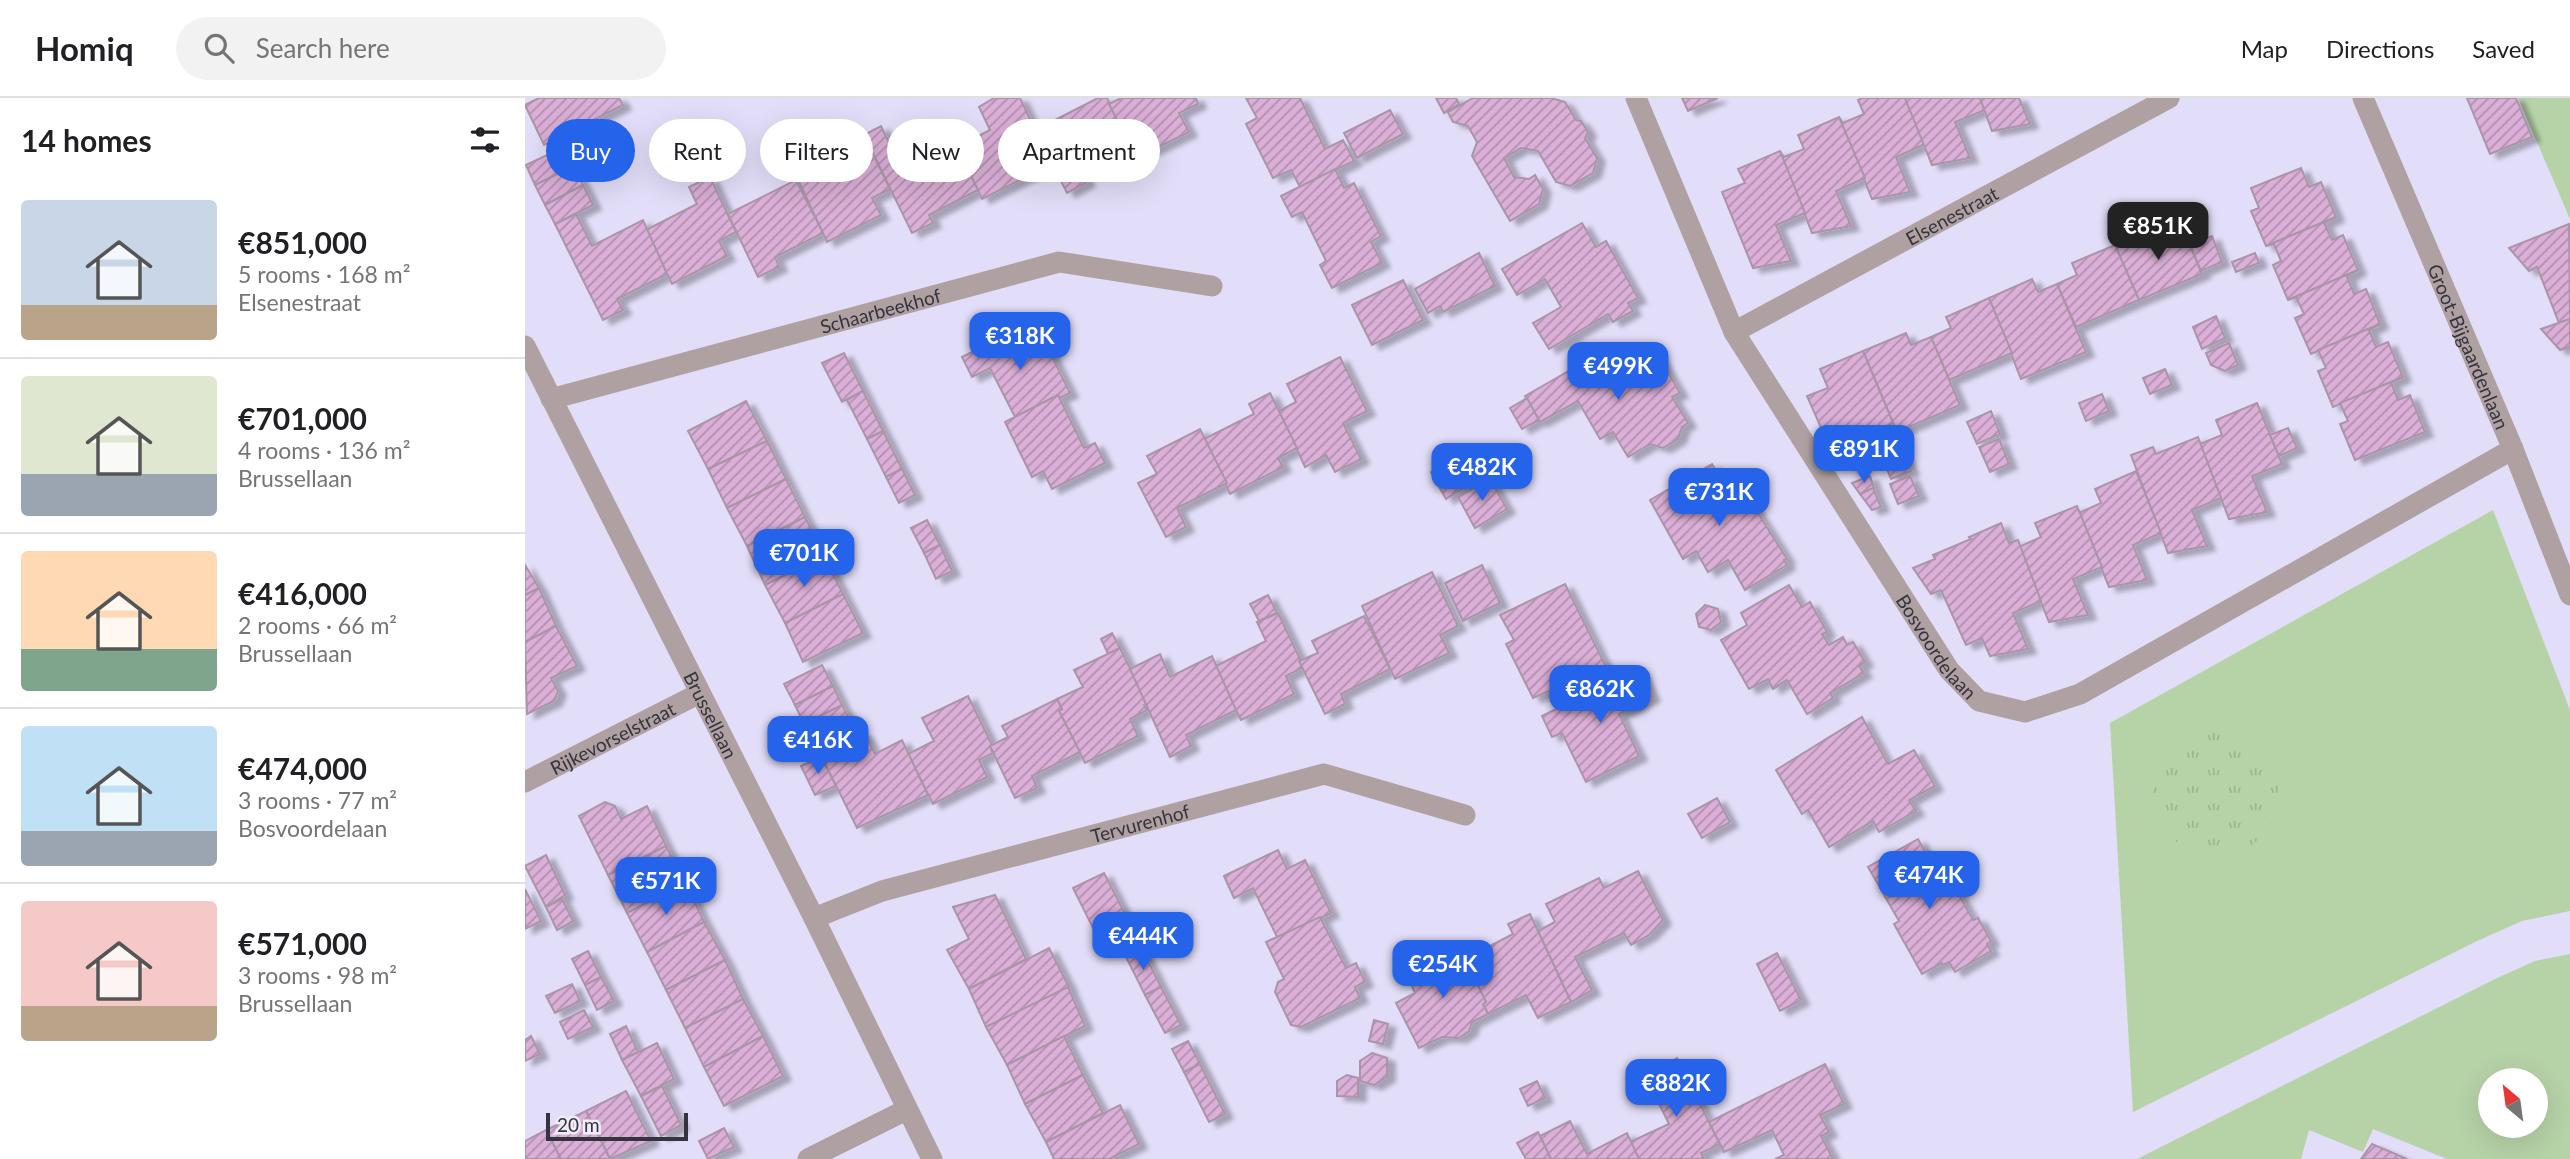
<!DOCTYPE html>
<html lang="en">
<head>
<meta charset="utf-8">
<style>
	body { margin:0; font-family:Lato,sans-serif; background:#f2f2f2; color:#202124; height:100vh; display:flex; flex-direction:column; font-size:26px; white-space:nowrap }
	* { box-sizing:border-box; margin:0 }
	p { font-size:23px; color:#757577 }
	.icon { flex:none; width:38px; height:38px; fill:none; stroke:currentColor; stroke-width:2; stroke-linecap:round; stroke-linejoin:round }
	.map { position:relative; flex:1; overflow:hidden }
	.side { display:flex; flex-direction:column; background:#fff; width:525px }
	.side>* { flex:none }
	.banner { position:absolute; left:21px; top:21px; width:665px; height:63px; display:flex; gap:14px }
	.needle { width:46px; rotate:331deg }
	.fabs { position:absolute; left:1953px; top:970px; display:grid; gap:14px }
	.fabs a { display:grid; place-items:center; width:70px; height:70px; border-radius:50%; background:#fff; box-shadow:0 7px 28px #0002; font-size:35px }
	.scale { position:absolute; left:21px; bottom:18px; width:142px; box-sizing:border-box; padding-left:7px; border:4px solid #35333d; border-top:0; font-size:19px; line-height:24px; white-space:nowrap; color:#35333d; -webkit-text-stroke:5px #efecfc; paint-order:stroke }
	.price { position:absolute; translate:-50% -60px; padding:0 16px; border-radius:14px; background:#2563eb; color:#fff; font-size:23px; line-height:46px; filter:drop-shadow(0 2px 4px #0008) }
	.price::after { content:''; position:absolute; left:50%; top:42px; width:21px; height:16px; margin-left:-10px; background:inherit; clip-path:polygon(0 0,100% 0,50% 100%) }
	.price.current { background:#222; color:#fff }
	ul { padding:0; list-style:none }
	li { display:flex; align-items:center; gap:21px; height:175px; padding:0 21px }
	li+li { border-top:2px solid #e0e0e0 }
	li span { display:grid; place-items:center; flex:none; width:196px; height:140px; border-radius:7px; color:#555 }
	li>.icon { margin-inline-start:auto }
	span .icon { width:84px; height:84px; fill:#fffc; stroke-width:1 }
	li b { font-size:30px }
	h2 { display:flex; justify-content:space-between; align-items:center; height:84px; padding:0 21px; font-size:30px }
	.tag { padding:0 24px; border-radius:32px; background:#fff; box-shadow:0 7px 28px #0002; font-size:24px; line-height:63px }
	.tag.current { background:#2563eb; color:#fff }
	header { display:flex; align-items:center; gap:42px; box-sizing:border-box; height:98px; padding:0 35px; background:#fff; border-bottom:2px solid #e0e0e0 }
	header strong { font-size:33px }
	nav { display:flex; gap:38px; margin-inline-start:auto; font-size:24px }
	.search { width:490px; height:63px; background:#f2f2f2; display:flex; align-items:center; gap:18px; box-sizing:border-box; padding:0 24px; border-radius:38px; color:#757577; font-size:26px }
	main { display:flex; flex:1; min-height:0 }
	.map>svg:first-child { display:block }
	.green { fill:#b6d2a7; fill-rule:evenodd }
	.park { fill:url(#park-tufts) }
	.building { fill:url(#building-hatch); stroke:#aa95a8; stroke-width:2; filter:url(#shadow) }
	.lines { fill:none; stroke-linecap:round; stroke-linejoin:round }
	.minor { stroke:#afa1a1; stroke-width:21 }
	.labels { text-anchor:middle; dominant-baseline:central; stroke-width:5; stroke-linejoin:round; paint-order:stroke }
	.street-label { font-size:19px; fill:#35333d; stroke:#efecfc }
</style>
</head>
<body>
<header>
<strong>Homiq</strong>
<div class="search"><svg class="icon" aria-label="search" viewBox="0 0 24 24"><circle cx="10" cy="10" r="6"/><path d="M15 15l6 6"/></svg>Search here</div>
<nav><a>Map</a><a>Directions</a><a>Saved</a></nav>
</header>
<main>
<section class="side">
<h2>14 homes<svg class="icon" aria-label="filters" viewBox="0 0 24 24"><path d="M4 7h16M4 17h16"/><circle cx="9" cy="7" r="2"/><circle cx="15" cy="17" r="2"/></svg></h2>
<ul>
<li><span style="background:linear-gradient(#c9d6e8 75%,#b9a48a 0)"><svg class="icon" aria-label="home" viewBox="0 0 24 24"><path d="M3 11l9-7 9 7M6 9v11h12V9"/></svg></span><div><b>€851,000</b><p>5 rooms · 168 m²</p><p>Elsenestraat</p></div></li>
<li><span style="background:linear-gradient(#dfe7d0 70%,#9aa5b1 0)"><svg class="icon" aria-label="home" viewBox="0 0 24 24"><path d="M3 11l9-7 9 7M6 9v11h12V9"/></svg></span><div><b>€701,000</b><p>4 rooms · 136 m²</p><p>Brussellaan</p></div></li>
<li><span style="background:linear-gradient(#ffd9b3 70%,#7fa58c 0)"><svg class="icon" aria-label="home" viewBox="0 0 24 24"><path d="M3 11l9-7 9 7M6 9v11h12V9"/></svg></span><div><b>€416,000</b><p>2 rooms · 66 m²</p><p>Brussellaan</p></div></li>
<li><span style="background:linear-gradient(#bfe0f5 75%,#9aa5b1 0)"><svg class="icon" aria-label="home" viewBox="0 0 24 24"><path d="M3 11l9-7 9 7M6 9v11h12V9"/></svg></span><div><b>€474,000</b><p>3 rooms · 77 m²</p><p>Bosvoordelaan</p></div></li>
<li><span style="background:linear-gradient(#f6c9c9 75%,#b9a48a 0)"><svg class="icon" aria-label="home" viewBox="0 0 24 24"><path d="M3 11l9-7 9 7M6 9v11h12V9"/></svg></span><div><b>€571,000</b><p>3 rooms · 98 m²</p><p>Brussellaan</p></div></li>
</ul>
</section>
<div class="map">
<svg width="2045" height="1061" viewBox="0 0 2045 1061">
	<defs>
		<pattern id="park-tufts" width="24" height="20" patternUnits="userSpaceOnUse" patternTransform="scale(1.75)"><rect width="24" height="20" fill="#b6d2a7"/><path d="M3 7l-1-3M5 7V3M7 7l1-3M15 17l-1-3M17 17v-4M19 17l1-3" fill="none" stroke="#9db591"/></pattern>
		<pattern id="building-hatch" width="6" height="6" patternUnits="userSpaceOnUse" patternTransform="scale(1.75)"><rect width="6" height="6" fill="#dbafd7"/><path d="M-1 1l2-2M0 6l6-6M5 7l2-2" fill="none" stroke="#b28fb0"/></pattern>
		<filter id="shadow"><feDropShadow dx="8" dy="4.5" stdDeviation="2" flood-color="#0004"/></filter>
	</defs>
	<rect width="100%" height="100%" fill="#e2ddf8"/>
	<g class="green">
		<polygon points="1993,0 2045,0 2045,121"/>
		<polygon points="1968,412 2045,612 2045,813 1997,823 1952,843 1608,1014 1585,625"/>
		<path d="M2045,856V1061H1922L1848,1031L1838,1054L1784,1032L1776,1061H1612L1970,881L2010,863ZM1965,982H2011V1027H1965Z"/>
	</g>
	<circle class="park" cx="1691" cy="695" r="63"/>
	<g class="building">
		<polygon points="14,0 94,0 98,7 19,47 0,7"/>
		<polygon points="469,0 495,0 518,48 500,57 509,75 457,101 432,49 465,32 454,9"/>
		<polygon points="573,0 582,0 607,51 558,75 562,84 542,95 515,42 533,33 528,23"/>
		<polygon points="596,0 671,0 673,6 654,15 664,34 611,60 584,6"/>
		<polygon points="721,0 775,0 800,51 818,42 829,63 775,89 766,72 748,80 721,26 732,20"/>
		<polygon points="911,0 931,0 934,6 919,15"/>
		<polygon points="948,0 1026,0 1040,4 1051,22 1056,23 1063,34 1060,40 1072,60 1068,75 1045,88 1031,84 1013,53 996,50 979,60 989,79 1004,81 1010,77 1018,91 1014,106 985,123 947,58 952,44 943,28 928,24 923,14"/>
		<polygon points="1157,0 1193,0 1163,13"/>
		<polygon points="1337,0 1380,0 1400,46 1371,59 1385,94 1347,101 1314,19 1318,25 1339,16 1333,2"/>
		<polygon points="1380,0 1455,0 1460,12 1430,24 1445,60 1407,67"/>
		<polygon points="1455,0 1494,0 1505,26 1467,33"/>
		<polygon points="1942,0 1991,0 2007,39 1965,56"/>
		<polygon points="865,12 878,36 832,60 819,35"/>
		<polygon points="1314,19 1340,80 1311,93 1326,128 1287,135 1255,53 1259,59 1279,51 1273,37"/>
		<polygon points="356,28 365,47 380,40 390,41 399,53 427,39 453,92 404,117 408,125 387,135 339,37"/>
		<polygon points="339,37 365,91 347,100 356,117 302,144 265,64 314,40 318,47"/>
		<polygon points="39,49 49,68 10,87 1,67"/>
		<polygon points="1255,53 1280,115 1251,127 1266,163 1228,170 1197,94 1220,85 1213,71"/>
		<polygon points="49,68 58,87 20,107 10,87"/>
		<polygon points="1776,70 1784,89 1796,84 1811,119 1741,148 1726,113 1734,110 1726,90"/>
		<polygon points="810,71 819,90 829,85 856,138 846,144 857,165 807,190 795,167 801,163 777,114 767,119 756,98"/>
		<polygon points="185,79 211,134 194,143 202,158 147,186 121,132 172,106 164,89"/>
		<polygon points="271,82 298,135 250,159 254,169 233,179 203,116"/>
		<polygon points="58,87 68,107 30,126 20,107"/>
		<polygon points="51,116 67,148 118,122 142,176 92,201 98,212 78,222 30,126"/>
		<polygon points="1811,119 1799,125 1807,142 1818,137 1833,172 1763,202 1748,167 1756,163 1749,146 1741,148"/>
		<polygon points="1057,125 1071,149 1081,143 1113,200 1103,205 1108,213 1088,224 1083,216 1024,251 1008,225 1036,209 1020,181 992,197 977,171"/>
		<polygon points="2044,126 2045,221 2034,225 2012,169 2004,173 1984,150"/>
		<polygon points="1634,129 1639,141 1659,133 1677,176 1614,202 1590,147"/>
		<polygon points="1687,138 1697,164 1676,173 1665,147"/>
		<polygon points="1590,147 1614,202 1551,229 1532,186 1552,177 1547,165"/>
		<polygon points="954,155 970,188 918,214 915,208 903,215 890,191"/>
		<polygon points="1730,155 1734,165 1711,174 1707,164"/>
		<polygon points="1833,172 1822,179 1829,196 1841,191 1855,226 1786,256 1770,220 1779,216 1771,199 1763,202"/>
		<polygon points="1507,181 1513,194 1532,186 1561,254 1496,281 1464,200"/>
		<polygon points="878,182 898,222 847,247 827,207"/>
		<polygon points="1464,200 1487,255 1424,282 1406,239 1426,230 1421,219"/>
		<polygon points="1691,218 1700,240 1677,251 1668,229"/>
		<polygon points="2045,221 2045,252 2044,249 2035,252 2016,231"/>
		<polygon points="1855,226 1844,232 1851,249 1863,244 1878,279 1808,309 1793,273 1801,270 1793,252"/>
		<polygon points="491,232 501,251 519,242 545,295 534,300 533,297 490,319 465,270 447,279 437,259"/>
		<polygon points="1381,235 1386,247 1406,239 1435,307 1372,334 1338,253"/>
		<polygon points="1704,245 1713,267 1700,273 1686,267 1681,255"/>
		<polygon points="1338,253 1368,325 1325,343 1321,333 1301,341 1282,298 1303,290 1295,271"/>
		<polygon points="319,255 338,293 317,304 297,265"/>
		<polygon points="1075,255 1089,280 1132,255 1155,295 1147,299 1163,325 1157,329 1153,341 1138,350 1125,346 1103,359 1088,334 1075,341 1053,303 1015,324 1000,298"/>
		<polygon points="815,259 842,313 818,325 836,361 810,374 801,357 780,369 754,313 771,304 762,286"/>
		<polygon points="1640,271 1647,287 1625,296 1618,280"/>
		<polygon points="1878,279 1866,285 1873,302 1885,297 1900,334 1830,362 1815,326 1823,323 1815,305"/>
		<polygon points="338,293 358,333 342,341 322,302"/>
		<polygon points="745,295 772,350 753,360 758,369 705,396 679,341 729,316 724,306"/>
		<polygon points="1577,296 1584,313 1561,323 1554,305"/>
		<polygon points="533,297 559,350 570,345 580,365 527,391 518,373 507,379 480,324"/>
		<polygon points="1002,300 1014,322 997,331 985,310"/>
		<polygon points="221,303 242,343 183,371 163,333"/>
		<polygon points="1732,305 1757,366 1727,378 1742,414 1704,421 1675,346 1697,337 1691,322"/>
		<polygon points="1466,313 1475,336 1452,346 1442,324"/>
		<polygon points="1763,330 1772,350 1754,358 1745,337"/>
		<polygon points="675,331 702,385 652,410 661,429 641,439 613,385 632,376 622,358"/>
		<polygon points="358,333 377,371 361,379 342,341"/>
		<polygon points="1673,339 1696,400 1667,412 1682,448 1643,455 1606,357 1628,349 1631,356"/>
		<polygon points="1474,341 1484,366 1465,374 1454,349"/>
		<polygon points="242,343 261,381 202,410 183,371"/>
		<polygon points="1380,358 1386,373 1366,381 1360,366"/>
		<polygon points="928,361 943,387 921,401 906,374"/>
		<polygon points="1187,366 1206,398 1201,401 1207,411 1224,401 1262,461 1259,462 1262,467 1220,492 1203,462 1183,474 1171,453 1158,461 1125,402"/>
		<polygon points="377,371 390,397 374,405 361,379"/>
		<polygon points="1611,373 1636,435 1608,447 1622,482 1584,489 1554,415 1576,405 1570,391"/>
		<polygon points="1345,378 1349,390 1335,396 1327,385"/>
		<polygon points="1385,378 1394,398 1373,406 1365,386"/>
		<polygon points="261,381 280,419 222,448 202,410"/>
		<polygon points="965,381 982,411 950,430 933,399"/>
		<polygon points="1348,390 1356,409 1347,412 1335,396"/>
		<polygon points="1552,408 1577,469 1548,481 1563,517 1524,524 1494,449 1516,439 1510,425"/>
		<polygon points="280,419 299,458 240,487 222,448"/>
		<polygon points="402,422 415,447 399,455 386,430"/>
		<polygon points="1476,425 1484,445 1493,442 1516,503 1488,515 1503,551 1465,558 1457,540 1441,547 1416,492 1406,496 1388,470 1410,461 1408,457 1446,441 1444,439"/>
		<polygon points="415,447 427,473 411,481 399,455"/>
		<polygon points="299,458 318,496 260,525 240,487"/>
		<polygon points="0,467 14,490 0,497"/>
		<polygon points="957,467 975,505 938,523 920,485"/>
		<polygon points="907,474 933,528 915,537 924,555 870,581 837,508"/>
		<polygon points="1040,486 1088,583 1034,609 1026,592 1008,600 981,546 989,542 975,517"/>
		<polygon points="1264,487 1277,509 1285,504 1302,534 1297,536 1304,547 1318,539 1322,547 1328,544 1340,564 1334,568 1339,575 1305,595 1308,600 1282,616 1262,582 1248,591 1243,581 1224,591 1196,542 1222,527 1216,515"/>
		<polygon points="14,490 31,528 0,544 0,497"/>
		<polygon points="318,496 338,535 278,564 260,525"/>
		<polygon points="743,497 752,515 734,523 725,506"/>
		<polygon points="1180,507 1193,511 1196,524 1186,532 1174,529 1171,516"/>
		<polygon points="753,515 776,563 777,570 761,578 769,596 716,622 689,569 741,543 732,524"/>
		<polygon points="839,518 865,571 816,596 820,606 800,616 774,563 793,555 787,543"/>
		<polygon points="31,528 52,568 26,580 33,593 29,603 2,616 0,544"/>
		<polygon points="587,535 595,550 583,556 576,541"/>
		<polygon points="595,550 622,605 619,607 622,612 605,621 613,638 560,665 534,613 537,611 532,601 558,589 549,572"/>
		<polygon points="635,556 645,579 687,558 711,612 661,637 666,648 645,659 605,571"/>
		<polygon points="297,567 308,588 270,607 259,586"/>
		<polygon points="1114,570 1127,599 1094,616 1114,658 1061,684 1037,635 1027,639 1017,618"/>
		<polygon points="308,588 317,607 279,626 270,607"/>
		<polygon points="443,598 467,647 465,648 468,655 454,662 462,679 408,706 383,656 409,643 397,620"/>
		<polygon points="532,601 537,611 534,613 555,654 507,678 512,690 490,700 465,648 483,639 477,628"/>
		<polygon points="317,607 327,626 289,645 279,626"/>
		<polygon points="1337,619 1363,666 1389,652 1410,688 1384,702 1391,713 1354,734 1348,723 1304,749 1283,712 1277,716 1251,672"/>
		<polygon points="333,633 340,636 350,656 377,642 403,697 332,730 294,653"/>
		<polygon points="296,659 311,688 290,697 276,668"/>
		<polygon points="1192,700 1205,724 1177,740 1163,716"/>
		<polygon points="80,704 90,708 96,721 122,708 141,748 83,777 54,718"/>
		<polygon points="1393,741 1423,795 1431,791 1448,822 1453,820 1466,843 1462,846 1466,853 1430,874 1424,864 1418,867 1417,865 1397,876 1369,826 1374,823 1343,769"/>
		<polygon points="141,748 161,785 102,815 83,777"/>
		<polygon points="753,752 762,771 780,762 806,815 753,841 728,790 709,800 699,778"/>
		<polygon points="21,757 40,797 21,809 0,768"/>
		<polygon points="1113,773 1138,822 1124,837 1106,847 1099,835 1050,859 1067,892 1046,904 1013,833 1030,824 1021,806 1074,780 1079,790"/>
		<polygon points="579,775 599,814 568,830 548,790"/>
		<polygon points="161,785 179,824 122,854 102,815"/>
		<polygon points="0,791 16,823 0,831"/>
		<polygon points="470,797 501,861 444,891 422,852 444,841 428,809"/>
		<polygon points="37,801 48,823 32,832 21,809"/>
		<polygon points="599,814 617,851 601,859 583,823"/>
		<polygon points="1005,816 1046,904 1013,920 1001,897 963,916 958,906 961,904 940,861 988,836 983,826"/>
		<polygon points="795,819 821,870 831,865 840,884 830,889 835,900 776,929 766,927 750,894 753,884 759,881 741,844"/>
		<polygon points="179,824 200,862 141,892 122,854"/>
		<polygon points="524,850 544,889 461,929 444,891"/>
		<polygon points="617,851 636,889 620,897 601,859"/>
		<polygon points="935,851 961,904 958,906 963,916 947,924 944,933 934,940 917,939 894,950 871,905 890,895 882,877"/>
		<polygon points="63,853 76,879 60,887 47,861"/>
		<polygon points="1252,855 1276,902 1255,913 1232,866"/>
		<polygon points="200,862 218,901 160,930 141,892"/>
		<polygon points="76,879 89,903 72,912 60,887"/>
		<polygon points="47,886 55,903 30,915 21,898"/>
		<polygon points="543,889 560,928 482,967 461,929"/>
		<polygon points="636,889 656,927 640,935 620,897"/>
		<polygon points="218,901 238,938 179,969 160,930"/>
		<polygon points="59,912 68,929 43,941 35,924"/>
		<polygon points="849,922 863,926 858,946 844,943"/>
		<polygon points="101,928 113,954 97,962 85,936"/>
		<polygon points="6,938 15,956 0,963 0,942"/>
		<polygon points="238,938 258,978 199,1008 179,969"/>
		<polygon points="539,938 558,977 500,1006 482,967"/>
		<polygon points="663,943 675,966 659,974 647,951"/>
		<polygon points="132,945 149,981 116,998 97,962"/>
		<polygon points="847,955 862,960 862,979 849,987 835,983 835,963"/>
		<polygon points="1152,960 1195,1046 1176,1055 1179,1061 1114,1061 1105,1044 1144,1026 1120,977"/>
		<polygon points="675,966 700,1016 684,1024 659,974"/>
		<polygon points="1300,966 1319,1006 1295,1017 1304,1034 1296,1038 1308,1061 1250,1061 1259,1057 1247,1032 1199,1054 1184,1024"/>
		<polygon points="558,977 578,1015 521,1044 500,1006"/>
		<polygon points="822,977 833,980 833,999 812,998 812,983"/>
		<polygon points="1012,983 1020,1000 1003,1008 995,991"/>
		<polygon points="137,988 156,1027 136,1038 116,998"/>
		<polygon points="101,993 126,1043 85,1061 61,1013"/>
		<polygon points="595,1007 614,1046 584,1061 529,1061 521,1044"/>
		<polygon points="61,1013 85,1061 36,1061 21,1032"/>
		<polygon points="1045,1023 1062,1056 1102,1035 1114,1061 1026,1061 1015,1038"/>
		<polygon points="199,1030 209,1049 183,1061 174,1043"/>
		<polygon points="21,1032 36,1061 0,1061 0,1043"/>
		<polygon points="1013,1034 1026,1061 1001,1061 992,1045"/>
		<polygon points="1847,1046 1882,1061 1836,1061"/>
	</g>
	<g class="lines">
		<g class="minor">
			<path id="s1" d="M1111,0L1209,234L1424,572L1454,603L1500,614L1555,596L1988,351"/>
			<path id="s2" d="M1838,0L1988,351L2045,497"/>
			<path id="s3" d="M1209,234L1644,0"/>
			<path id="s4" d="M0,248L289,820L407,1061"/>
			<path id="s5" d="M26,301L534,164L687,188"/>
			<path id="s6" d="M0,684L175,595"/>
			<path id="s7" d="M289,820L357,793L799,676L940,717"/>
			<polyline points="283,1061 381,1012"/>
		</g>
	</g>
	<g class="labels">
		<g class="street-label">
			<text stroke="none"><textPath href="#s3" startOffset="247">Elsenestraat</textPath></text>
			<text stroke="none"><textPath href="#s5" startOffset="341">Schaarbeekhof</textPath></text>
			<text stroke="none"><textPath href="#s2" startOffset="270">Groot-Bijgaardenlaan</textPath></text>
			<text stroke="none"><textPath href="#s1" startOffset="628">Bosvoordelaan</textPath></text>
			<text stroke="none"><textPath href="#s4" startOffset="413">Brussellaan</textPath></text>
			<text stroke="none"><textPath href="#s6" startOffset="98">Rijkevorselstraat</textPath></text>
			<text stroke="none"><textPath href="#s7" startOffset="340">Tervurenhof</textPath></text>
		</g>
	</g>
</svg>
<div class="fabs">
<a><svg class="needle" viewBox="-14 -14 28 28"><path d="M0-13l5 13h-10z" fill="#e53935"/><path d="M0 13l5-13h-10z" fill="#757577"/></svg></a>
</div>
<div class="scale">20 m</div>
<b class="price current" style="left:1633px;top:164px">€851K</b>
<b class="price" style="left:495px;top:274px">€318K</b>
<b class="price" style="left:1093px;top:304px">€499K</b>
<b class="price" style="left:1339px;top:387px">€891K</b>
<b class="price" style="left:957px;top:405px">€482K</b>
<b class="price" style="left:1194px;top:430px">€731K</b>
<b class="price" style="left:279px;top:491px">€701K</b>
<b class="price" style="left:1075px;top:627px">€862K</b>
<b class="price" style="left:293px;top:678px">€416K</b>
<b class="price" style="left:1404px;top:813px">€474K</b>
<b class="price" style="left:141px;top:819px">€571K</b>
<b class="price" style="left:618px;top:874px">€444K</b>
<b class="price" style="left:918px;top:902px">€254K</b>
<b class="price" style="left:1151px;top:1021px">€882K</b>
<div class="banner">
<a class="tag current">Buy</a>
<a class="tag">Rent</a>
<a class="tag">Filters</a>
<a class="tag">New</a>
<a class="tag">Apartment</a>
</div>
</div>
</main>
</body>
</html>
